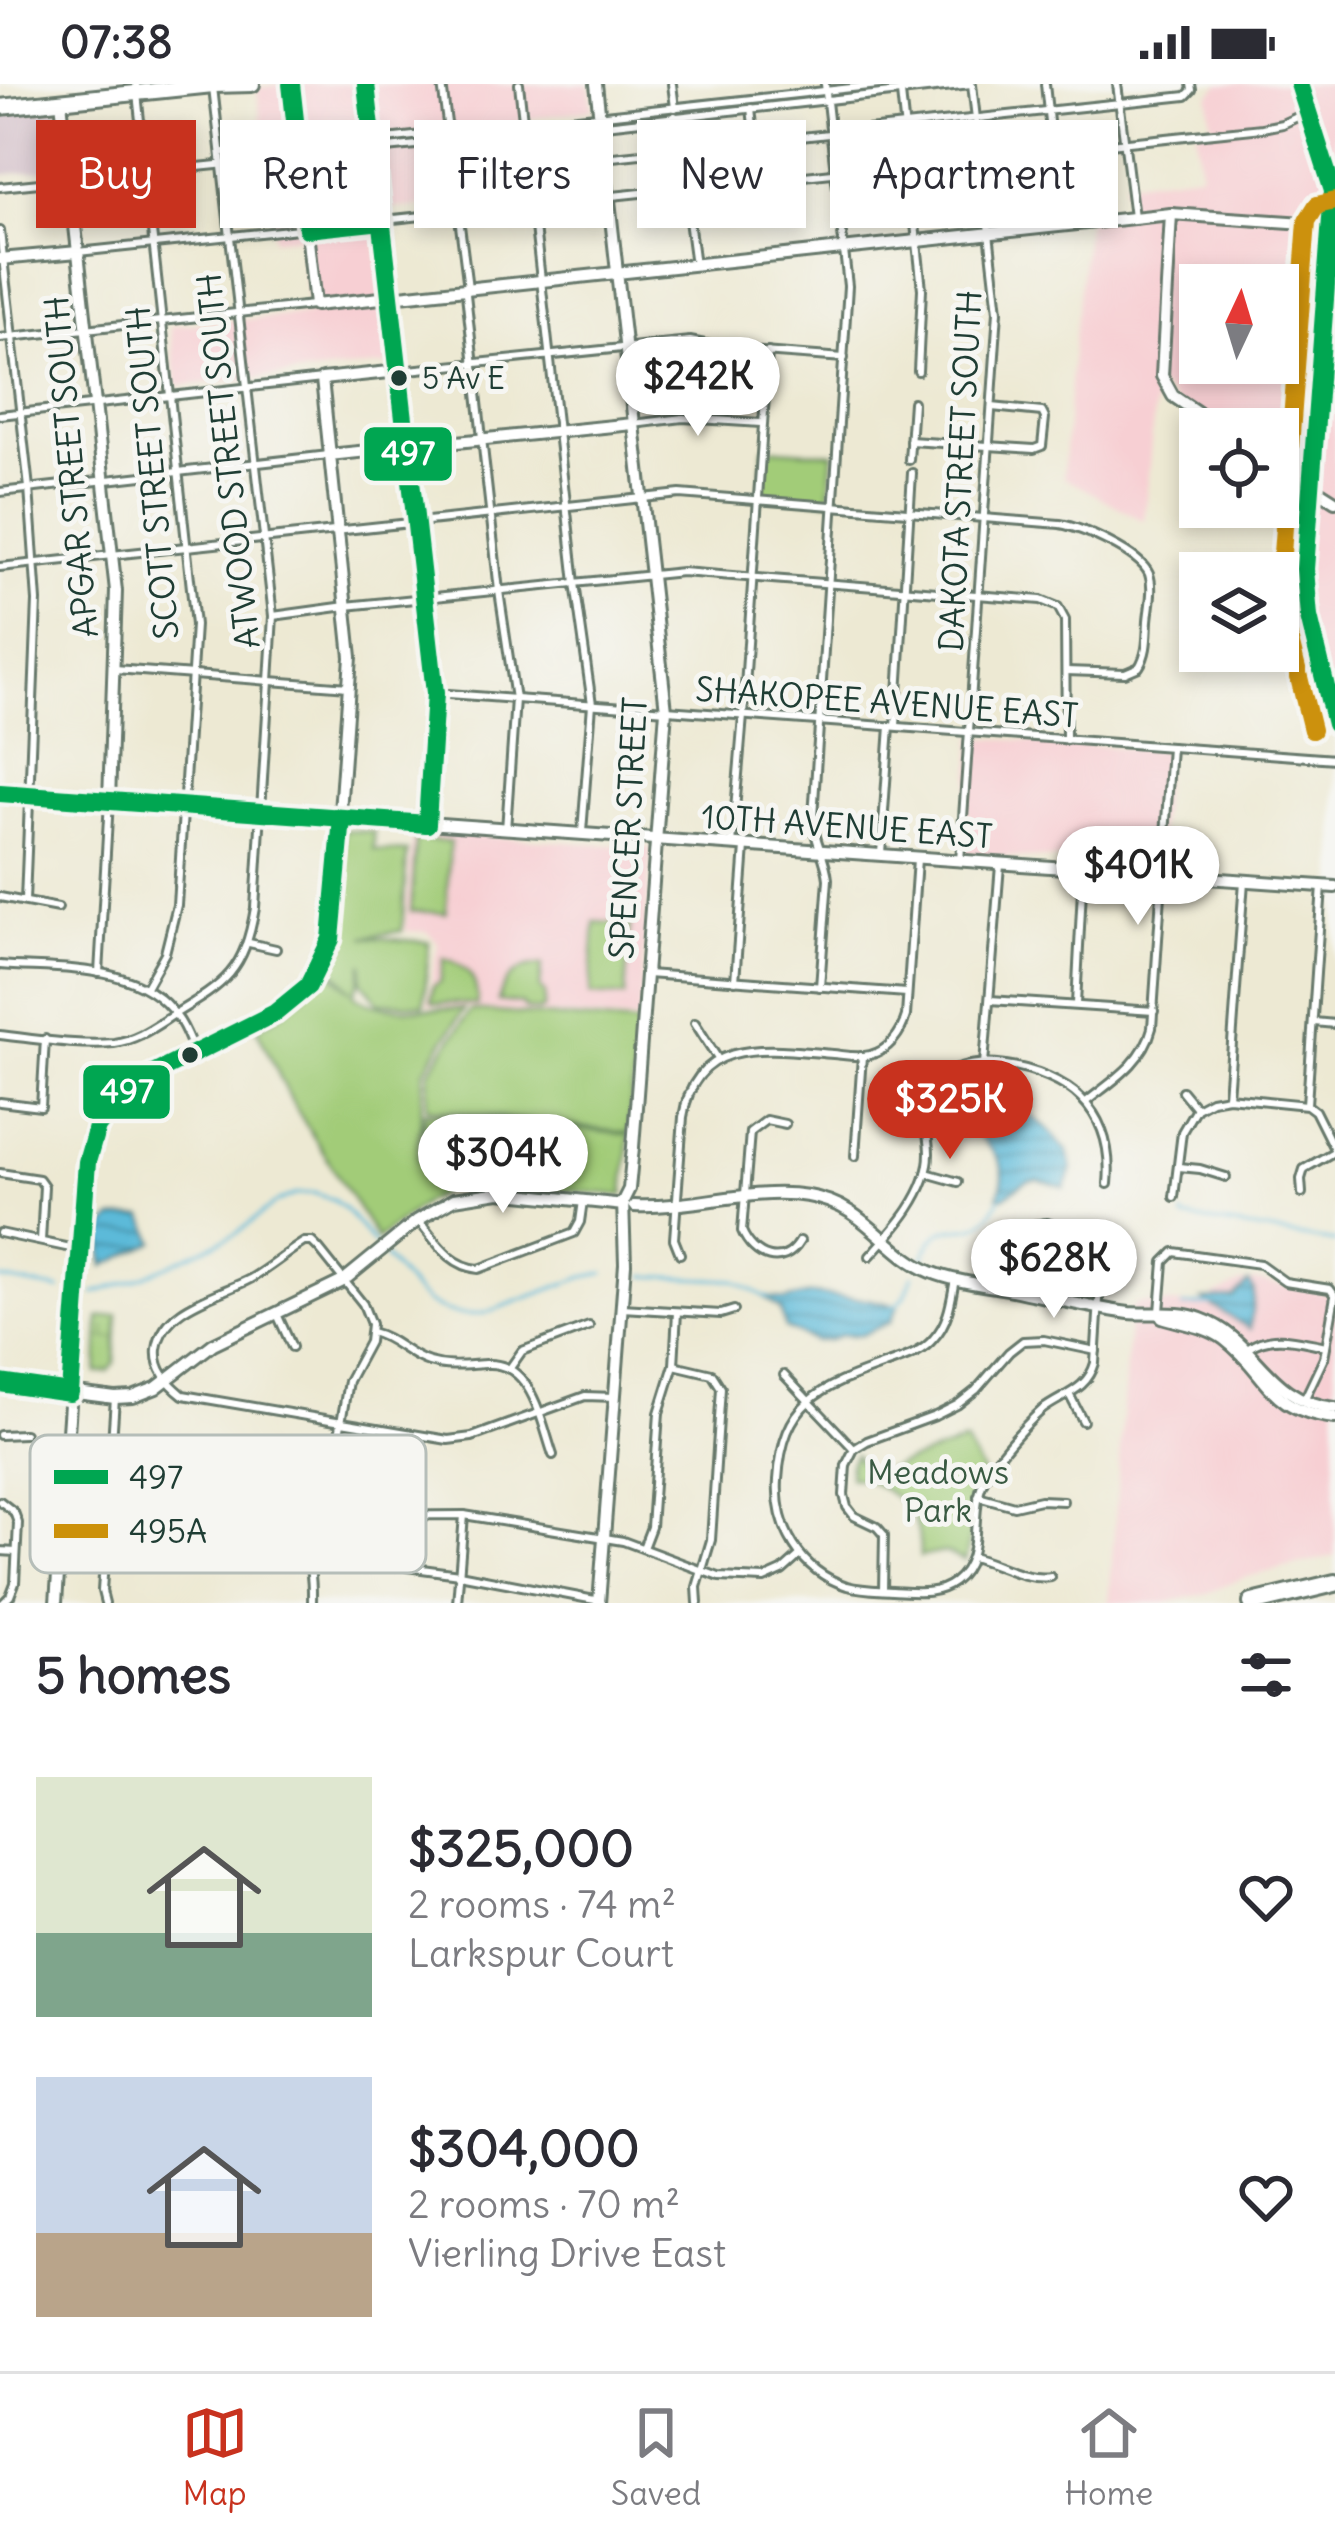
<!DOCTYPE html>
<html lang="en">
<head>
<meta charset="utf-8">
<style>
	body { margin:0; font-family:Delius,sans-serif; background:#f2f2f3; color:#2b2b33; height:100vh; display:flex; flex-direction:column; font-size:45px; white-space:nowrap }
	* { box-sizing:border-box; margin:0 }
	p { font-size:39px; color:#7c7c81 }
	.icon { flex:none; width:66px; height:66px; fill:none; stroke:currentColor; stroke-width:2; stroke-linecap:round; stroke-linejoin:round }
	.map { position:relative; height:1519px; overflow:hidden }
	.details { display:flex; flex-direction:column; background:#fff; flex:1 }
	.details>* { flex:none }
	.banner { position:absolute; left:36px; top:36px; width:1263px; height:108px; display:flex; gap:24px }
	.needle { width:78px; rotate:4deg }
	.controls { position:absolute; left:1179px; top:180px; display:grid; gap:24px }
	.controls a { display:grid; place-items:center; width:120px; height:120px; border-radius:0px; background:#fff; box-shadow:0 6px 18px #0003; font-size:60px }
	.price { position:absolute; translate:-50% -102px; padding:0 27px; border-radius:42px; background:#fff; color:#222; font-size:39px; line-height:78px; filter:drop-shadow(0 3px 6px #0008) }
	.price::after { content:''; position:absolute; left:50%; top:72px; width:36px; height:27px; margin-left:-18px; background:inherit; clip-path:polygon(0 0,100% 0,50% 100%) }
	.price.active { background:#c8321e; color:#fff }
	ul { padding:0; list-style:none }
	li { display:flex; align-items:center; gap:36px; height:300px; padding:0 36px }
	li span { display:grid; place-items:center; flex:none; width:336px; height:240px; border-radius:0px; color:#555 }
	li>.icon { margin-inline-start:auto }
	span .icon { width:144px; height:144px; fill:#fffc; stroke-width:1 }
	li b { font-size:51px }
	h2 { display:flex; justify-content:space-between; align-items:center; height:144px; padding:0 36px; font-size:51px }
	.pill { padding:0 42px; border-radius:0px; background:#fff; box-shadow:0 6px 18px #0003; font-size:42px; line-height:108px }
	.pill.active { background:#c8321e; color:#fff }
	.status { display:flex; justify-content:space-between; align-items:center; height:84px; padding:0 60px; background:#fff; direction:ltr }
	.status svg { height:33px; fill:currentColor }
	.tabs { display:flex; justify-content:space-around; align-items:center; height:168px; border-top:3px solid #e1e1e2; background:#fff; font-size:33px; color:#7c7c81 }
	.tabs a { display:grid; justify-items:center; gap:6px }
	.tabs .active { color:#c8321e }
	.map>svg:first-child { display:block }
	.built { fill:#f7cfd3; fill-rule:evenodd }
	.industrial { fill:#d2bdc7 }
	.wetland { fill:url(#wetland-marsh); stroke:#608456; stroke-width:3 }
	.green { fill:#a2cc78; stroke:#608456; stroke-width:3 }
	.water { fill:url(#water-rules); stroke:#3d7c86; stroke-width:3 }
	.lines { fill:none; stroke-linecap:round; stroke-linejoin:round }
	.stream { stroke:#5bbad9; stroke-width:3 }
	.street-casing { stroke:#67796c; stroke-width:12 }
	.secondary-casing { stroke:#67796c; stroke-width:16 }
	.primary-casing { stroke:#67796c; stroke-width:20 }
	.highway-casing { stroke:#67796c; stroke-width:22 }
	.street { stroke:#fff; stroke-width:6 }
	.secondary { stroke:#fff; stroke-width:10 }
	.primary { stroke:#fff; stroke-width:14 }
	.highway { stroke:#fff; stroke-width:16 }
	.bus-1-casing { stroke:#f6f6f2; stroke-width:27 }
	.bus-2-casing { stroke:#f6f6f2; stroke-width:27 }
	.bus-1 { stroke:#00a651; stroke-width:18 }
	.bus-2 { stroke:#cc910a; stroke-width:18 }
	.bus-dot { fill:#1f3d34; stroke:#f6f6f2; stroke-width:4.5 }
	.labels { text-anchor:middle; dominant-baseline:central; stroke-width:10; stroke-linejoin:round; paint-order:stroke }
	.bus-label { font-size:30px; fill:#1f3d34; stroke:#f6f6f2; text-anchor:start }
	.street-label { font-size:33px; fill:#1f3d34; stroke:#f6f6f2 }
	.park-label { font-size:33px; fill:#395a42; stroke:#f6f6f2 }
	.key { fill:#f6f6f2; stroke:#b6beb9; stroke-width:3 }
	.key-label { font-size:33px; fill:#1f3d34 }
	.line-badge { stroke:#f6f6f2; stroke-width:4.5 }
	.badge-label { font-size:33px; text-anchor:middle; font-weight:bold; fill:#fff }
</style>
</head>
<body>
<div class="status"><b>07:38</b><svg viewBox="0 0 49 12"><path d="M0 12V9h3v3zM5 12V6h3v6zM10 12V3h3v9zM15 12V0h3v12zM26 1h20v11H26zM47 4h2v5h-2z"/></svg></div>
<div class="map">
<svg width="1335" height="1519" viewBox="0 0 1335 1519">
	<defs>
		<pattern id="wetland-marsh" width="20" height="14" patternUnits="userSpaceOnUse" patternTransform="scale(3)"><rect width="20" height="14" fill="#a2cc78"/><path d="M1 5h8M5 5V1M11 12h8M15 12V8" fill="none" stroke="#83a763"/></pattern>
		<pattern id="water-rules" width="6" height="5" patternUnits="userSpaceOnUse" patternTransform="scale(3)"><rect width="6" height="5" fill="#5bbad9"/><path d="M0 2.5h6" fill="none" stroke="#4b98b1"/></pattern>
	</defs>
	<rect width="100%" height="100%" fill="#f6f6f2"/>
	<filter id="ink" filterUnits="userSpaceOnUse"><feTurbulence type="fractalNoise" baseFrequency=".00833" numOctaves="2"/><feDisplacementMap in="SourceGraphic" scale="24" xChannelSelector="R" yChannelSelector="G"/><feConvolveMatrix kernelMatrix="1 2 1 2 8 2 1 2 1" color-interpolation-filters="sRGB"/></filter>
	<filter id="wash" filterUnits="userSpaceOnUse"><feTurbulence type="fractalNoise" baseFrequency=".004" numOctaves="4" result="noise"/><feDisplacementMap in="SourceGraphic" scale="48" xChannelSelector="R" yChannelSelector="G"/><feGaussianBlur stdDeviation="2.7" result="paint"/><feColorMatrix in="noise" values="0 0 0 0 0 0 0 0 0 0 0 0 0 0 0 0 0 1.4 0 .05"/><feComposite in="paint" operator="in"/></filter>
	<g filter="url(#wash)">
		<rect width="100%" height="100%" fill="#ede9d3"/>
		<g class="built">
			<polygon points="285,0 589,0 593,25 516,37 524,114 373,126 390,281 177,302 170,242 309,230 300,152 274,155 257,4"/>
			<path d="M1220,0H1335V622L1321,618L1308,565L1302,479L1304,406L1278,388V345H1214L1176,319L1161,303H1156L1144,437L1063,393L1073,261L1088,131L1127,126L1124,98L1201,89L1196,46L1212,44L1209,12ZM1200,201H1278V279H1200Z"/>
			<polygon points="973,653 1166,667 1156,781 964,770"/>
			<polygon points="412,747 651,764 639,937 427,921 438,859 428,848 405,847"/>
			<polygon points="1255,1197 1335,1211 1335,1472 1243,1494 1208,1509 1164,1519 1109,1519 1130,1226 1138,1219 1196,1221 1241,1199"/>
		</g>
		<polygon class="industrial" points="57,24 63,84 0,91 0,30"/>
		<polygon class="wetland" points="118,1231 115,1279 108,1288 97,1289 99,1234"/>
		<g class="green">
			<polygon points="764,364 833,369 829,416 765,414 761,411"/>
			<path d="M344,746L374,748V766L407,768L402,847L364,853L429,858L424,921L379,918L362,898L363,879L360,897L354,910C377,930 434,924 464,925L424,987L418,1073L429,1092L451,1104L426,1117L377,1155L292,1018L257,945C287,928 308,913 325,883L352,907L328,879L336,850Z"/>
			<polygon points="416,755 450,758 446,829 411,827"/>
			<polygon points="595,838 630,840 625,913 590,911"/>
			<path d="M444,874C467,881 479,896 477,921C461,918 449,920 434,919L431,916L433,902L440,898Z"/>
			<path d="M542,881L540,904L545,910L544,924L539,927L526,925L522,920L498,917C504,894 519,881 542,881Z"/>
			<polygon points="471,926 638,940 628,1049 427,1024 429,988"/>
			<path d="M425,1028L629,1051L624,1111C586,1108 548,1104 509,1103C496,1102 484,1105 471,1105C425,1105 420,1063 425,1028Z"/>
			<path d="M965,1358L982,1388C970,1417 974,1448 965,1477L944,1468L920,1473C920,1440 914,1425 886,1407C873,1398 865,1394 849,1393L850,1380L855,1371L869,1391Z"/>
		</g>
		<g class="water">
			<path d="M999,1024C1019,1028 1032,1030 1047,1044C1056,1052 1058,1060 1068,1067L1072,1086L1065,1104C1032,1093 1032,1092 1004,1113L998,1112C1000,1106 1003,1099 1003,1092C1003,1067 971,1056 974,1031Z"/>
			<polygon points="144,1133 155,1158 104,1182 102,1146 113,1135"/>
			<polygon points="1249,1199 1254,1206 1250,1245 1203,1216 1233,1214"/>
			<polygon points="811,1210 871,1216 898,1222 890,1238 861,1251 841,1251 830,1256 814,1257 785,1244 781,1226 765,1213 785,1216"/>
		</g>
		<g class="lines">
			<g class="stream">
				<polyline points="1183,1131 1184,1134 1335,1158"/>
				<path d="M385,1173C414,1208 434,1238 485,1229L584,1193L604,1189"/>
				<path d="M924,1173C925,1170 931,1157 933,1155C956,1130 976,1165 1000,1114"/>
				<polyline points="645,1192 733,1196 770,1215"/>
				<polyline points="0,1195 60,1206"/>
				<polyline points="94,1209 136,1196 236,1150 277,1118 297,1110 313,1109 332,1115 346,1126 374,1160"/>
				<polyline points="892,1222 896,1222 905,1212 913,1191"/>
				<polyline points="1183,1223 1211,1220"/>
			</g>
		</g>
	</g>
	<g filter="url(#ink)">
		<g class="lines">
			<defs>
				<g id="street">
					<polyline points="136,0 195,541 177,821 165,869 146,903"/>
					<polyline points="366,0 390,214"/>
					<polyline points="442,0 468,204 466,210 499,507 515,615 506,746"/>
					<polyline points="519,0 575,499 592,620 582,748"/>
					<polyline points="672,0 675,24"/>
					<polyline points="900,0 922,205 918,287"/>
					<polyline points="1045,0 1052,66"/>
					<polyline points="1117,0 1134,133"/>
					<polyline points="751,24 759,95"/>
					<polyline points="675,32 695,181"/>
					<polyline points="221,68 276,67 888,0"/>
					<polyline points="453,90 1186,12 1192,6 1191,0"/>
					<polyline points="0,103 525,50 971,0"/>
					<polyline points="0,147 29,404 37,517 25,817"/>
					<polyline points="78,168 1262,44 1282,40 1306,29"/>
					<polyline points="0,254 313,221"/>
					<polyline points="0,331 322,295"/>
					<polyline points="633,340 683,334 761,339"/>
					<polyline points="910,357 1034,365 1042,362 1045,334 1042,328 992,323"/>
					<polyline points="909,376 913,318"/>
					<polyline points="0,408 329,371"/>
					<path d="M0,483L680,410L1060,440C1083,444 1140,469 1149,490C1154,504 1149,523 1148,537C1147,553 1148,569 1139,583L1125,589L1066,587"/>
					<polyline points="1278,508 1293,515 1307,516"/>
					<polyline points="273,532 346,522 682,488 1041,516 1058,523 1065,536 1066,656"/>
					<polyline points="1196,551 1200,551"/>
					<polyline points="115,585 349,603"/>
					<polyline points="435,609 1335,675"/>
					<polyline points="896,642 912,389"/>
					<polyline points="427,739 435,609 399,287 690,257 735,266 844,274"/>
					<polyline points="732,761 743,632 768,268"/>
					<polyline points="881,770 890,642"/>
					<polyline points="960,777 998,227 972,0"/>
					<polyline points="0,813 58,824"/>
					<polyline points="249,859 276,865"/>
					<path d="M0,881C59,886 140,878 177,933C185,943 189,956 194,967"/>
					<polyline points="99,889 109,717"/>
					<polyline points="647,890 907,909"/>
					<polyline points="735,897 745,763"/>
					<path d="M820,903L828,795C826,773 813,756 813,733L848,202L825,0"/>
					<polyline points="990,916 1154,927"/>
					<polyline points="1076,920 1083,786"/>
					<polyline points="1314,938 1335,940"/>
					<polyline points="695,939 718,975"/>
					<path d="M0,951C37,955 77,962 114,959C137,956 154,943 173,931C226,899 244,888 255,824L273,532L213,3"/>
					<polyline points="984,980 1000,781"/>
					<polyline points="1182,1007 1196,1024"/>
					<polyline points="1228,1013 1244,797"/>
					<polyline points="0,1018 41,1023 45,955"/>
					<path d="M1086,1018C1112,997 1143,979 1152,944L1171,663"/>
					<polyline points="1307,1020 1322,802"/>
					<path d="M785,1040L766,1036L750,1048L742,1147C753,1173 783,1186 800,1157"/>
					<polyline points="855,1072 862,972"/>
					<polyline points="1179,1083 1200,1085 1226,1093"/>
					<polyline points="0,1089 39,1095 44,1102 41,1157"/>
					<polyline points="926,1089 958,1098"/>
					<polyline points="1302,1109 1301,1095 1304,1085 1335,1067"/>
					<polyline points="1174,1113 1182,1048 1196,1024 1211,1016 1228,1013 1307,1021 1315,1027 1335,1067"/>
					<path d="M418,1136C436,1157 449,1182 479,1185L574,1149L580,1138L583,1117"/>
					<polyline points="0,1149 80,1166"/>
					<path d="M680,1170L674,1155L683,1033C696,950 771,965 833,970C844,971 858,974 870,971C889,966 901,950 906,932L917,775"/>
					<path d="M870,1172C895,1145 929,1108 929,1069C929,1046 917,1026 930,1005C958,960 1050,982 1081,1014C1104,1037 1111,1068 1108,1100"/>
					<path d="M955,1195C951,1216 949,1238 934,1254C922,1269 904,1274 887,1280C820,1304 783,1316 778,1396C775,1443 800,1487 847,1502C862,1506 877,1506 892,1507C913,1508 936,1512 954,1498C986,1473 968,1429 984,1396C994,1375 1025,1341 1042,1326C1063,1310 1087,1307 1095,1279L1102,1168L1099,1157L1047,1139L1033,1141L1028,1146L1016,1207"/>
					<polyline points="622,1224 721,1230 734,1226"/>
					<polyline points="1160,1228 1164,1178 1174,1168 1260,1180 1285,1198 1330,1205 1335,1212 1324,1274 1304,1316"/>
					<polyline points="277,1230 292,1263"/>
					<path d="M371,1248C393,1253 408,1272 429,1278C449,1284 466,1281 486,1280C532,1277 541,1337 553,1371"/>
					<path d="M1247,1265C1272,1247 1298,1257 1326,1262"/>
					<polyline points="674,1281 712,1290 721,1304 711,1456 697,1503 698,1519"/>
					<polyline points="510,1284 522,1267 589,1242"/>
					<polyline points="784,1291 854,1365"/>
					<polyline points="1069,1310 1083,1337"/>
					<polyline points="0,1351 24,1350"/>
					<path d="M111,1412L238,1408C253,1411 260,1416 272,1426C306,1456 313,1474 312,1519"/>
					<polyline points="978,1412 1014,1422 1040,1416 1063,1417"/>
					<polyline points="257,1413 263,1402 289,1391"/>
					<polyline points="0,1417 14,1428 18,1439 15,1499 10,1512 3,1519"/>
					<polyline points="327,1423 344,1432 464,1431 623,1457 719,1493 764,1495 782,1487 800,1471"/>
					<polyline points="643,1464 651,1443 659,1329 674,1281 677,1228"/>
					<polyline points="0,1467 16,1468"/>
					<path d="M972,1473C998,1480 1026,1497 1051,1493"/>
					<path d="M106,1477L253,1472L308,1441L327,1423L348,1297L369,1258L371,1240L363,1220L319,1165L312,1158H304C285,1170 269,1184 250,1195C218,1212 163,1222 157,1265C155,1285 168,1299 183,1311L448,1356L472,1353L585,1312L615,1313"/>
					<polyline points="407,1483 459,1490 600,1517"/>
					<polyline points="883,1506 884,1451 877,1443 854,1432 847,1423 844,1411 846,1381 854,1365 867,1357 935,1332 957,1321 976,1306 1009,1268 1023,1257 1044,1256 1096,1267"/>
					<polyline points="105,1519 102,1507 115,1314"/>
					<polyline points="457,1519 464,1431"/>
				</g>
				<g id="secondary">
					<polyline points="291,0 315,221 1171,130 1335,141"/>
					<polyline points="596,0 666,626 633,1063 629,1105 623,1117 625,1180 599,1519"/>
					<path d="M1299,0C1308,37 1325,70 1333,107L1305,485L1309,533L1335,640"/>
					<polyline points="61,17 116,507 109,717"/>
					<polyline points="1171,130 1162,292 1173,312 1222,345"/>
					<polyline points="0,175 78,168"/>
					<polyline points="329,371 633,340"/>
					<polyline points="1278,381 1335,417"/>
					<polyline points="0,709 1335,803"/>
					<path d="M634,1122C691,1125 752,1103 808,1112C866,1121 884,1168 931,1188C956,1198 985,1201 1012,1206C1051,1214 1090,1224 1129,1229C1154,1231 1178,1226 1201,1235C1258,1255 1264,1316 1335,1324"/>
					<path d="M1162,1233C1183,1240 1206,1242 1224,1255C1270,1290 1265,1325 1335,1334"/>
					<polyline points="0,1299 115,1314 133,1313 156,1304 213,1260 343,1197 418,1136 454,1115 499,1108 624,1121"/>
					<polyline points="56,1519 87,1078 97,1043 121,1012 145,994 275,929 308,902 331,855 351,573 322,295 399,287 390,214"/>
				</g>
				<polyline id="primary" points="0,23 213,1 252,0"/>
				<polyline id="highway" points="1252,1519 1335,1499"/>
			</defs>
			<use href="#street" class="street-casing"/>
			<use href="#secondary" class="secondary-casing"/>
			<use href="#primary" class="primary-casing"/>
			<use href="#highway" class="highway-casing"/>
			<use href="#street" class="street"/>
			<use href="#secondary" class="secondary"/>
			<use href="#primary" class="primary"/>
			<use href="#highway" class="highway"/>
			<defs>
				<g id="bus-1">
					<polyline points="291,0 307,145 382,137"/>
					<polyline points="366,0 435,609 427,740"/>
					<polyline points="1299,0 1333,107 1305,485 1309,533 1335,640"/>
					<polyline points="0,709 427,740"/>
					<polyline points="0,1299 70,1309 87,1078 97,1043 121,1012 145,994 275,929 308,902 331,855 342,734"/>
				</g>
				<polyline id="bus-2" points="1312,646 1285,537 1281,483 1307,137 1317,121 1335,117"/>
			</defs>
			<use href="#bus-1" class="bus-1-casing"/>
			<use href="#bus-2" class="bus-2-casing"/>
			<use href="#bus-1" class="bus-1"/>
			<use href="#bus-2" class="bus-2"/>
		</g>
	</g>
	<g class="bus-dot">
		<circle cx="399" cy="294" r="10"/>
		<circle cx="190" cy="971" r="10"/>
	</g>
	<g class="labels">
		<g class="bus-label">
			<text x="422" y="294">5 Av E</text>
		</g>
		<g class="street-label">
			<text transform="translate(228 377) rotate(-96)">ATWOOD STREET SOUTH</text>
			<text transform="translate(71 383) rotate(-95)">APGAR STREET SOUTH</text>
			<text transform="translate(960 387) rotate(-87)">DAKOTA STREET SOUTH</text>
			<text transform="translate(152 389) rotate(-95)">SCOTT STREET SOUTH</text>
			<text transform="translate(887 618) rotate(4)">SHAKOPEE AVENUE EAST</text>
			<text transform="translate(847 742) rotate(4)">10TH AVENUE EAST</text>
			<text transform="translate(628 744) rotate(-87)">SPENCER STREET</text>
		</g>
		<g class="park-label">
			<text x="938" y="1388">Meadows<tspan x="938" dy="38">Park</tspan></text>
		</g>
	</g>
	<rect x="30" y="1351" width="396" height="138" rx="18" class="key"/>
	<rect x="54" y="1386" width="54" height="14" fill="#00a651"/>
	<rect x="54" y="1440" width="54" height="14" fill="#cc910a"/>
	<g class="key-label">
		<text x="129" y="1405">497</text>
		<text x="129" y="1459">495A</text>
	</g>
	<g class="line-badge">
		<rect x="362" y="341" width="92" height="58" rx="12" fill="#00a651"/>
		<rect x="81" y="979" width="91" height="58" rx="12" fill="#00a651"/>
	</g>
	<g class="badge-label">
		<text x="408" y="381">497</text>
		<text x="127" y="1019">497</text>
	</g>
</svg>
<div class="controls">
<a><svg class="needle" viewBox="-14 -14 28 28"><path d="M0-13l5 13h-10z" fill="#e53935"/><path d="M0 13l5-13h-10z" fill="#7c7c81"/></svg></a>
<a><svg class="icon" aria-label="locate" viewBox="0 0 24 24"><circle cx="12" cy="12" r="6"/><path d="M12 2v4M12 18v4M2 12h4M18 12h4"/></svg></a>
<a><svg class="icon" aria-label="layers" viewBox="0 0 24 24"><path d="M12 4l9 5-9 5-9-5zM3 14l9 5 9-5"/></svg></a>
</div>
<b class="price" style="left:698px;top:355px">$242K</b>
<b class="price" style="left:1138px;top:844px">$401K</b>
<b class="price active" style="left:950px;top:1078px">$325K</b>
<b class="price" style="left:503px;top:1132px">$304K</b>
<b class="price" style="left:1054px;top:1237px">$628K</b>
<div class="banner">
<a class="pill active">Buy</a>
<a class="pill">Rent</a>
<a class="pill">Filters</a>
<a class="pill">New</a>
<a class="pill">Apartment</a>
</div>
</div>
<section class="details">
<h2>5 homes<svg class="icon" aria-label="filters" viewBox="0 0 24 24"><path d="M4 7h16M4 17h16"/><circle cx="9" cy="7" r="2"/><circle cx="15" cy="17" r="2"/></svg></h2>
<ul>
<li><span style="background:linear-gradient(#dfe7d0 65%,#7fa58c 0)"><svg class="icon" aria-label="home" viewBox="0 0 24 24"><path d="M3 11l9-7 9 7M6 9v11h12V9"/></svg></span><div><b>$325,000</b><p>2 rooms · 74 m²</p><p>Larkspur Court</p></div><svg class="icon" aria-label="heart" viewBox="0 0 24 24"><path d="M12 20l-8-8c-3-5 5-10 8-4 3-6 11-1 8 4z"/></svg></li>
<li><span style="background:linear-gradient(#c9d6e8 65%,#b9a48a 0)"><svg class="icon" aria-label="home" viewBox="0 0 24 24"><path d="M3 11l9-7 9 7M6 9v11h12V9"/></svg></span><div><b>$304,000</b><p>2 rooms · 70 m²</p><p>Vierling Drive East</p></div><svg class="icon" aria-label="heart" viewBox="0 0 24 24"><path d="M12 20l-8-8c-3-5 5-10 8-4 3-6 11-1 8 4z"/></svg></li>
</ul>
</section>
<nav class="tabs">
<a class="active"><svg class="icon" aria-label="map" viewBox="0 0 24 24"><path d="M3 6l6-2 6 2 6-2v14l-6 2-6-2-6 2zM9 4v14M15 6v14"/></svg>Map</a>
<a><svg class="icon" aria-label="saved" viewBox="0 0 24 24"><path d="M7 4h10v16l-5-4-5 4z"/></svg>Saved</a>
<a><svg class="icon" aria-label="home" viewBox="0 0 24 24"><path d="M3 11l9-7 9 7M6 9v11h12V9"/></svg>Home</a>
</nav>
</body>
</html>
